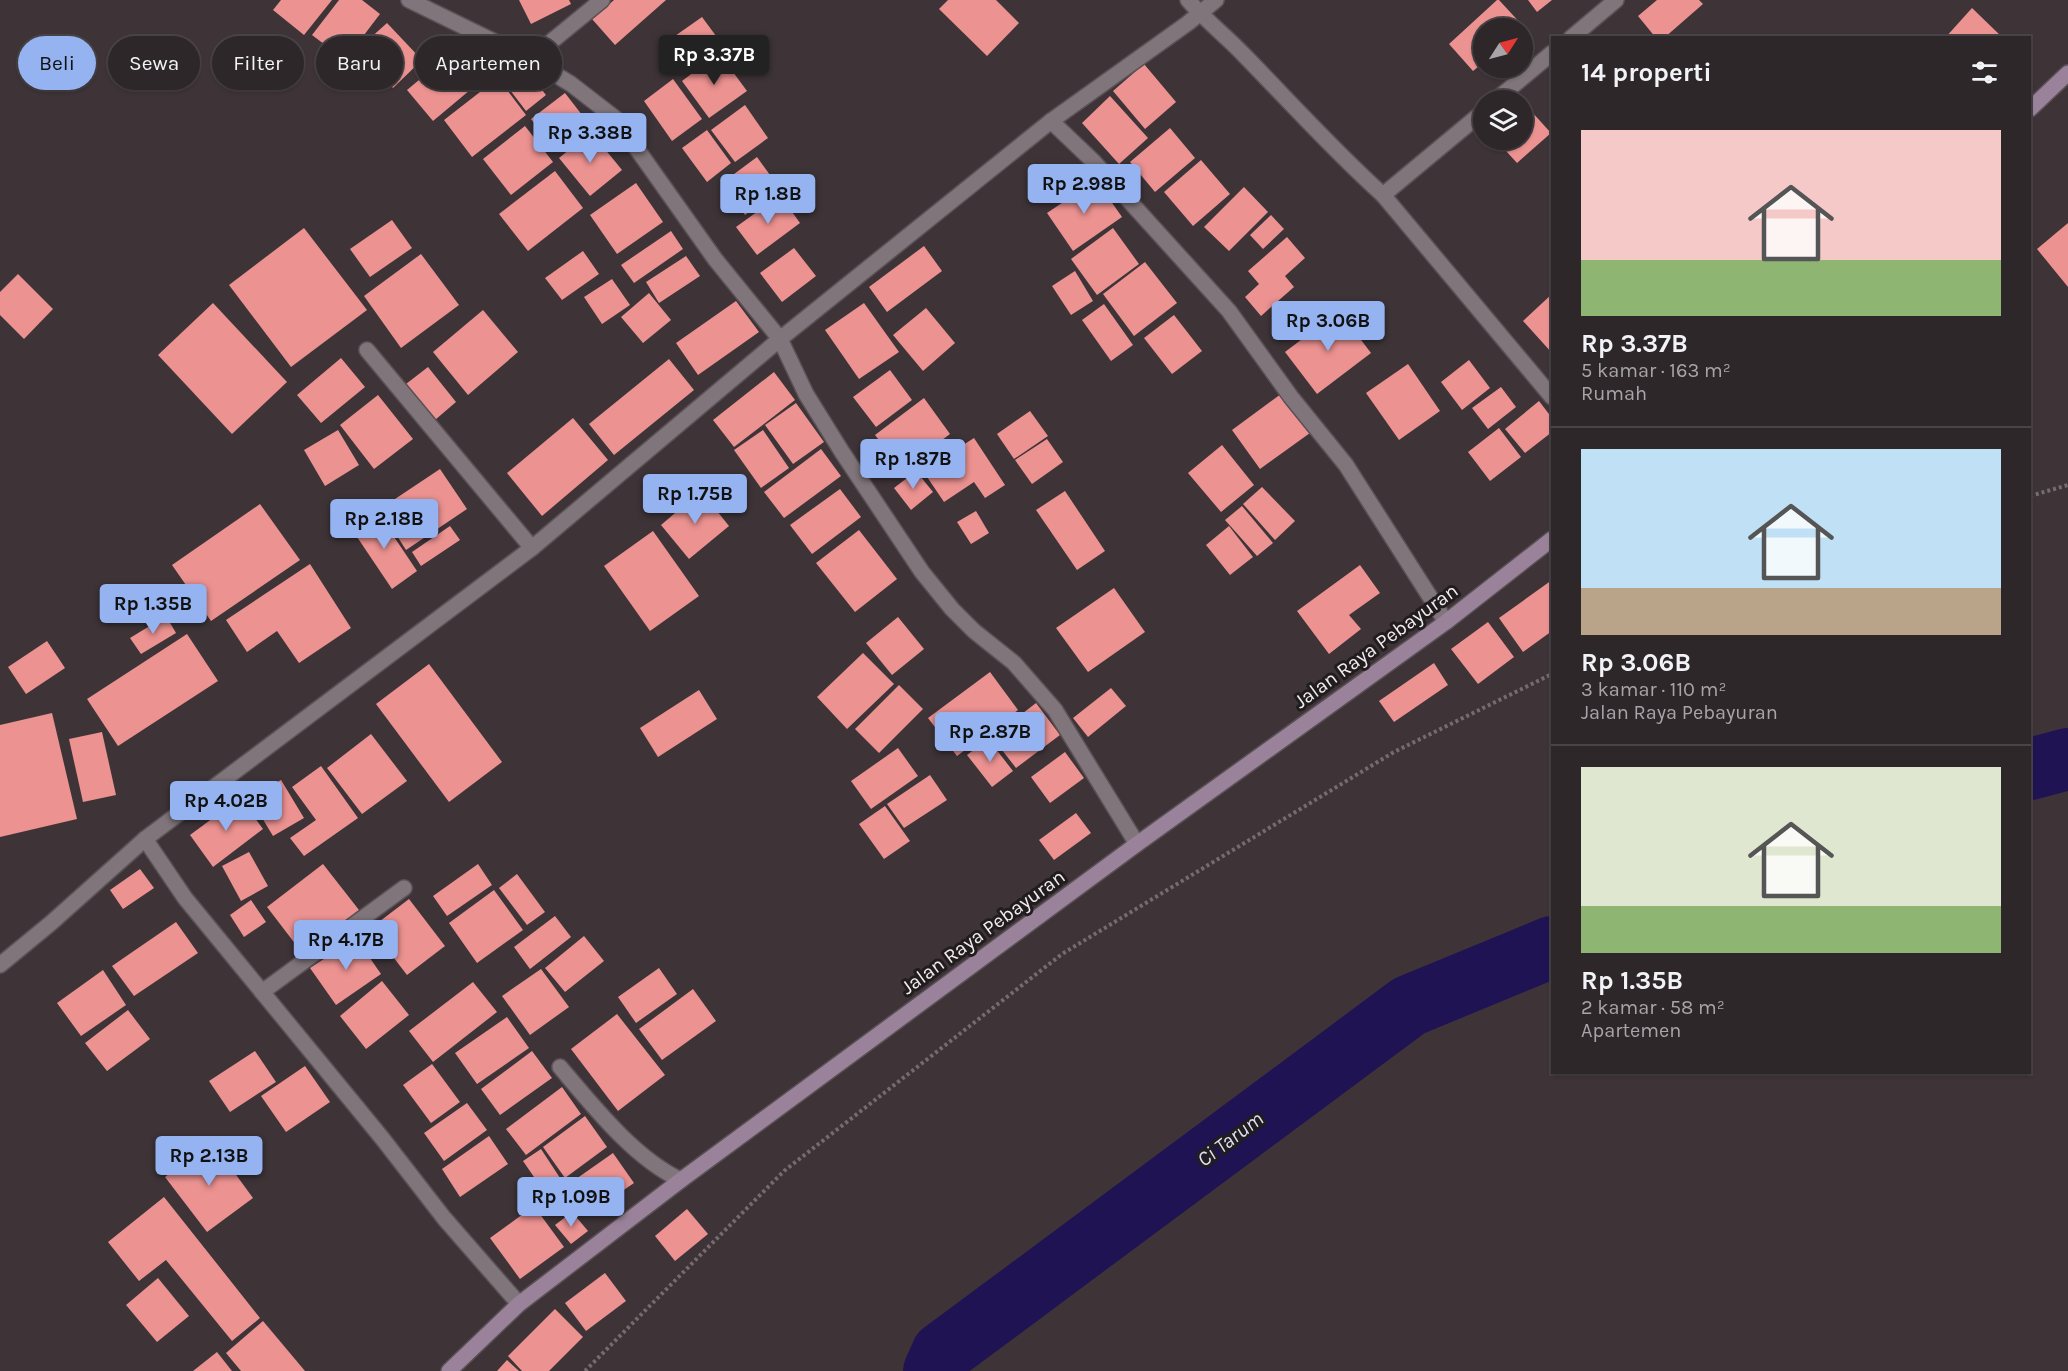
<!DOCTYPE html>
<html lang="id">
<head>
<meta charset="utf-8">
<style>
	body { margin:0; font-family:Karla,sans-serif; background:#362f32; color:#f1f3f6; height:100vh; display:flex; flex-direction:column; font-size:22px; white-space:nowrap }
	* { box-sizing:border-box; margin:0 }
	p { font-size:20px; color:#a7a5a8 }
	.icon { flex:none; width:33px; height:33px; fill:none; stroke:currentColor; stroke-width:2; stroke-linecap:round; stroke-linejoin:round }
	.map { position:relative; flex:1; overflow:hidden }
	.side { position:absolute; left:1551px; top:36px; width:480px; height:1038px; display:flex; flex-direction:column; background:#2e272a; border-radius:0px; box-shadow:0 2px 4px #0004,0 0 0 2px #494447 }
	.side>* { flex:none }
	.hud { position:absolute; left:18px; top:36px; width:570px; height:54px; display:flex; gap:12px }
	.needle { width:39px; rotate:54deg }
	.fabs { position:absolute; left:1473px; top:18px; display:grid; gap:12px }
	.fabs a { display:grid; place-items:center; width:60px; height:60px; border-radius:50%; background:#2e272a; box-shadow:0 2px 4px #0004,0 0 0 2px #494447; font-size:30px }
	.price { position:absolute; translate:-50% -51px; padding:0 14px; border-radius:6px; background:#95b2f1; color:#111; font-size:20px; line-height:39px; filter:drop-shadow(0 2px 3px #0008) }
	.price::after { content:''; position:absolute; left:50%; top:36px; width:18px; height:14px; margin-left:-9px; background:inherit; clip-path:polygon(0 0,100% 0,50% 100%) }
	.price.selected { background:#222; color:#fff }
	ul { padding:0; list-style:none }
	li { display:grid; align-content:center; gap:12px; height:318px; padding:0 30px }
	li+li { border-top:2px solid #494447 }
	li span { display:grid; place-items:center; height:186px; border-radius:0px; color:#555 }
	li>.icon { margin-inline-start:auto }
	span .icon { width:108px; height:108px; fill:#fffc; stroke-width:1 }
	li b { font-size:26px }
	h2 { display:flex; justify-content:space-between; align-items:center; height:72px; padding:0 30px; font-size:26px }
	.pill { padding:0 21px; border-radius:27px; background:#2e272a; box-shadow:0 2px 4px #0004,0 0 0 2px #494447; font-size:21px; line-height:54px }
	.pill.selected { background:#95b2f1; color:#111 }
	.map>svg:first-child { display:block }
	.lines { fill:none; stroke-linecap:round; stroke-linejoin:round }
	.river { stroke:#201353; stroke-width:62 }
	.building { fill:#ec9291 }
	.street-casing { stroke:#5a5156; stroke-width:18 }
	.secondary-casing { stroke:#5a5156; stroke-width:18 }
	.path { stroke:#756c70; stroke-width:4; stroke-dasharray:3 3; stroke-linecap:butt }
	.street { stroke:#80757a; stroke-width:15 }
	.secondary { stroke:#9a839a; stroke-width:15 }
	.labels { text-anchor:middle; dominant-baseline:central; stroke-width:6; stroke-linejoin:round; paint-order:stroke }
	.street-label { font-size:20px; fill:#f3ecef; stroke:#211d1f }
	.water-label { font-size:21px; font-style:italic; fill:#dedef3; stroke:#211d1f }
</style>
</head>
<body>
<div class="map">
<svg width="2068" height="1371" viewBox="0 0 2068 1371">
	<rect width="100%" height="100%" fill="#3e3438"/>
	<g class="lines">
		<g class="river">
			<polyline points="2030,769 2068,759"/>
			<polyline points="934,1371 942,1353 1409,1006 1552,947"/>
		</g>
	</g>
	<g class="building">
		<polygon points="281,0 332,0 304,35 273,10"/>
		<polygon points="339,0 362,0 380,14 345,60 312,35"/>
		<polygon points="519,0 569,0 571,4 531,24"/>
		<polygon points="614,0 666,0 615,45 592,19"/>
		<polygon points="948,0 996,0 1019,23 987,56 939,9"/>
		<polygon points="1497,0 1499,0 1523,26 1521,28 1484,28 1484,62 1473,71 1449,44"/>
		<polygon points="1528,0 1552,0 1537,12"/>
		<polygon points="1657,0 1699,0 1703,4 1664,38 1656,38 1638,16"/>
		<polygon points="1972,8 2003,38 1945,38"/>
		<polygon points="702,17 722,44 685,70 665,43"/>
		<polygon points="387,23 422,60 393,88 358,49"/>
		<polygon points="456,49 482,80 433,121 407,90"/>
		<polygon points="719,53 747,91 709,118 682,81"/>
		<polygon points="1144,64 1176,102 1145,129 1113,91"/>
		<polygon points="530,75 546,95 526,111 510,90"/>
		<polygon points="498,78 526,115 472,157 444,120"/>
		<polygon points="673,79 702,119 672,141 644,101"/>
		<polygon points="565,93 589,124 555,150 531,119"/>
		<polygon points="1110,96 1148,138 1119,164 1082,123"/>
		<polygon points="1522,101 1551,133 1517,163 1496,140 1522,140"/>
		<polygon points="745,105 768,138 735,162 711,130"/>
		<polygon points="525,126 553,162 511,195 483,159"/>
		<polygon points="1170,128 1195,158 1155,192 1130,162"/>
		<polygon points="707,130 731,163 707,182 682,148"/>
		<polygon points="591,132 622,170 590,196 559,158"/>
		<polygon points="757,157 781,190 745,215 722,183"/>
		<polygon points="1201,160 1230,194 1193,226 1164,192"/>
		<polygon points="555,171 583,208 528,251 499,214"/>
		<polygon points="1096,180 1122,217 1073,251 1047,213"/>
		<polygon points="636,183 663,222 617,254 590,215"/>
		<polygon points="1244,187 1268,212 1229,251 1204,227"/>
		<polygon points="780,195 800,223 757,255 736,227"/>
		<polygon points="1271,215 1284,229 1263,249 1250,235"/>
		<polygon points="392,220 412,248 370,277 350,249"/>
		<polygon points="2068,223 2068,287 2037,249"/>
		<polygon points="304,228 367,310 291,367 229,285"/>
		<polygon points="1113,228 1139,264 1097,295 1071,259"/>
		<polygon points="671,231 683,249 634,283 621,265"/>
		<polygon points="1287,237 1305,258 1285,276 1294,287 1261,316 1245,297 1259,284 1248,271"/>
		<polygon points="924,246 942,271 887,312 869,287"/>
		<polygon points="794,248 816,276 782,302 760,273"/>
		<polygon points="583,251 599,274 562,300 545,278"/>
		<polygon points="421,254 459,305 401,348 364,296"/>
		<polygon points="686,256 700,276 659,303 646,282"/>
		<polygon points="1145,262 1177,303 1134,336 1103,294"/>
		<polygon points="1075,271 1093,301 1071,315 1052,286"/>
		<polygon points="18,274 53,309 24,339 0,315 0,292"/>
		<polygon points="612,279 630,305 602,324 584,297"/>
		<polygon points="649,293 671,320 643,343 621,317"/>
		<polygon points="1552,294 1552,353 1523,321"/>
		<polygon points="736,301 759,332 698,375 676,343"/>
		<polygon points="213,303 287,382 232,434 158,355"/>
		<polygon points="864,303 899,352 859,379 825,330"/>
		<polygon points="1104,304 1133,345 1111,361 1082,320"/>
		<polygon points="926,308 955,343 923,371 893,335"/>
		<polygon points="483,310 518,352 468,395 433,352"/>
		<polygon points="1339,311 1371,353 1317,394 1285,352"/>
		<polygon points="1174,315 1202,351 1172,374 1144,338"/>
		<polygon points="341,358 365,387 321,423 297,395"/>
		<polygon points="669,359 694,390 614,455 589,424"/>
		<polygon points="1469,360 1490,388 1462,410 1441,382"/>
		<polygon points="1408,364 1440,411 1399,440 1366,393"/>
		<polygon points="428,367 456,402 435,420 406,384"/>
		<polygon points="890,370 912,400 876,427 853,397"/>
		<polygon points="774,372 795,400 734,447 713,420"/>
		<polygon points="1501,387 1516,407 1488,429 1472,408"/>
		<polygon points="1281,394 1310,433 1260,469 1232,430"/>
		<polygon points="378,395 413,439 374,469 340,425"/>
		<polygon points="924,398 950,434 902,470 875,435"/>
		<polygon points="1539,401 1552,418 1552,432 1525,453 1505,429"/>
		<polygon points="796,403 824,442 793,464 765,425"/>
		<polygon points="1030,411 1048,436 1014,459 997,434"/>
		<polygon points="573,418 608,460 542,516 507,473"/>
		<polygon points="1499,428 1521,457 1490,481 1468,452"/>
		<polygon points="338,430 359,465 325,486 304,450"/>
		<polygon points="763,430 789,468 761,488 734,450"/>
		<polygon points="974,438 1005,485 985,498 974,482 944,502 923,471"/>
		<polygon points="1047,439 1063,462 1032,484 1015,460"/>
		<polygon points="1222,445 1254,485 1221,512 1188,473"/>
		<polygon points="821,449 841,476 784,518 764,492"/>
		<polygon points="440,469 467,509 406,550 380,509"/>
		<polygon points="916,471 933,492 911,510 894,488"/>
		<polygon points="1262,487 1295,521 1275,540 1243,504"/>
		<polygon points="840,489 861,517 812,554 790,525"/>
		<polygon points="701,491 729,526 689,559 661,525"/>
		<polygon points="1065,491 1105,551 1077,570 1036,510"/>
		<polygon points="260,504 300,560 211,621 172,565"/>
		<polygon points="1242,506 1273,543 1257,556 1225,520"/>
		<polygon points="376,510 417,571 392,589 351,528"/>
		<polygon points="976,511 989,533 971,544 957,522"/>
		<polygon points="450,526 460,540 421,566 412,552"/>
		<polygon points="1229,526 1253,557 1230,575 1206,545"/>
		<polygon points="859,530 897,579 855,612 816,563"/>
		<polygon points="653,531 699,596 650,631 604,566"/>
		<polygon points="310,564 351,628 299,663 277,631 247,652 226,620"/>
		<polygon points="1360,565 1380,593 1349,615 1361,629 1329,654 1297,611"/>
		<polygon points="1552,580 1552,631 1523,652 1499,618"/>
		<polygon points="1114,588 1145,632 1088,672 1056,628"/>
		<polygon points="166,616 176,633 141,654 130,638"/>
		<polygon points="898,617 924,649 892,675 866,643"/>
		<polygon points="1488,622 1514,657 1478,684 1451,649"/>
		<polygon points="187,634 218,681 118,746 87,699"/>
		<polygon points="47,641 65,668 26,694 8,667"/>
		<polygon points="863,653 894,684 847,729 817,697"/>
		<polygon points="1434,663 1448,685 1394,722 1379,701"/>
		<polygon points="429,664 502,762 449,802 376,704"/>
		<polygon points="990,672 1018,710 957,756 928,718"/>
		<polygon points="899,685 923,709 879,753 855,729"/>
		<polygon points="1111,688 1126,706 1088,737 1073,718"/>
		<polygon points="699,690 717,719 658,757 640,728"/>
		<polygon points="1036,703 1060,735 1016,768 992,737"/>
		<polygon points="52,713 77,819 0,837 0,725"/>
		<polygon points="102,732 116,795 83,802 69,739"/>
		<polygon points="371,734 407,781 362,814 327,768"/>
		<polygon points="988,739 1013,771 992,787 967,755"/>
		<polygon points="898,748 918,776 871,809 851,781"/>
		<polygon points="1065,752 1084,778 1050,803 1031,777"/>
		<polygon points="321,766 358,818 304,856 290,838 316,820 292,787"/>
		<polygon points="930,775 947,800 904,828 887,804"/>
		<polygon points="281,780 304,818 273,836 250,798"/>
		<polygon points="240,798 263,829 213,867 190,835"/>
		<polygon points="885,806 910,841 884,859 859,824"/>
		<polygon points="1076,813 1091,833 1054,860 1039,840"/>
		<polygon points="249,852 268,886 241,901 222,866"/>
		<polygon points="323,864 359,910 303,954 267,907"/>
		<polygon points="478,864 492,885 447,916 433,896"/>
		<polygon points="140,869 154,888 123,909 110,890"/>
		<polygon points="517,874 545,912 527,925 499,888"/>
		<polygon points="494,890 523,930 477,963 449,923"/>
		<polygon points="409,899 445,946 407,975 371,928"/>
		<polygon points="251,900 266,922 244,937 230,915"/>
		<polygon points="555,916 571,937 530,969 514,947"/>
		<polygon points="176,922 198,953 134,996 112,966"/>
		<polygon points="584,936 604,961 565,992 545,968"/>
		<polygon points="356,938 381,974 336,1005 310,968"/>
		<polygon points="659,968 677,994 636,1023 618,997"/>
		<polygon points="541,969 569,1007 530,1035 502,996"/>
		<polygon points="103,970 126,1005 81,1036 57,1003"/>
		<polygon points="382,981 409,1015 366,1049 340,1016"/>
		<polygon points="473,982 497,1012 433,1062 409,1031"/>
		<polygon points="693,989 716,1021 662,1060 639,1029"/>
		<polygon points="128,1010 150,1039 107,1071 85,1043"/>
		<polygon points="617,1014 665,1075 618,1111 571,1049"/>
		<polygon points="507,1017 529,1048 477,1084 455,1053"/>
		<polygon points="255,1051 276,1082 230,1112 209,1081"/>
		<polygon points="532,1051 552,1078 500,1115 481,1089"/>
		<polygon points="432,1064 460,1102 431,1123 403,1085"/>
		<polygon points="305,1066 330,1102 286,1132 261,1096"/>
		<polygon points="562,1087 581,1114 526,1155 506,1129"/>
		<polygon points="467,1103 487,1130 444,1161 424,1133"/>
		<polygon points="585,1116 607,1147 565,1178 543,1147"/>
		<polygon points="489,1136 508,1164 460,1197 442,1169"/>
		<polygon points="212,1142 253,1198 207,1232 165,1177"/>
		<polygon points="541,1149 562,1181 545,1193 523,1161"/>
		<polygon points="613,1153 634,1183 596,1209 576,1179"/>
		<polygon points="164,1197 260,1318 232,1341 166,1260 139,1281 108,1242"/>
		<polygon points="534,1206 564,1247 520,1279 490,1238"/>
		<polygon points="687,1209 708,1234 675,1261 655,1236"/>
		<polygon points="572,1212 588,1231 571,1244 555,1225"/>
		<polygon points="605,1273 626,1301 586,1331 565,1303"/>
		<polygon points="158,1278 189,1316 157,1342 126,1305"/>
		<polygon points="555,1309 583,1337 549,1371 522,1371 508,1356"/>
		<polygon points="263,1321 305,1371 241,1371 226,1353"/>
		<polygon points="217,1352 232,1371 193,1371"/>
		<polygon points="507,1360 519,1371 497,1371"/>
	</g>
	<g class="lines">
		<defs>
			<g id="street">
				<polyline points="409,0 530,59 571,84 615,118 715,259 780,339 806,394 842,452 922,572 952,609 974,631 1014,663 1055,710 1137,844"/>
				<path d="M1188,0C1205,20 1226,36 1244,55C1290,102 1334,151 1383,195L1552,397"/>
				<polyline points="1571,38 1616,0"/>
				<polyline points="530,59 602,0"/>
				<polyline points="1496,100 1552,53"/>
				<polyline points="1051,121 1094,162 1229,311 1291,397 1346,465 1446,622"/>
				<polyline points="1383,195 1484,111"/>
				<polyline points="367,350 532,548"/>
				<polyline points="145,839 185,898 382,1138 444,1218 519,1304"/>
				<polyline points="0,965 51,923 145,839 532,548 780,339 1051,121 1188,23 1216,0"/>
				<polyline points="262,992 404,888"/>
				<path d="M560,1067C593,1106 635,1159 681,1180"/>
			</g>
			<g id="secondary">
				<polyline points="2030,109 2068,73"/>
				<polyline points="449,1371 519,1304 681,1180 1137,844 1446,622 1552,539"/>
			</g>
		</defs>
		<use href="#street" class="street-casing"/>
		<use href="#secondary" class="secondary-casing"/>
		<g class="path">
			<polyline points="2030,496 2068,485"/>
			<polyline points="585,1371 784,1171 1062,954 1394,752 1552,674"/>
		</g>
		<use href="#street" class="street"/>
		<use href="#secondary" class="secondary"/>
	</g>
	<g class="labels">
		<g class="street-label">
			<text transform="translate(1376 646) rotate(-36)">Jalan Raya Pebayuran</text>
			<text transform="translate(983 932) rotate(-36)">Jalan Raya Pebayuran</text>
		</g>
		<g class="water-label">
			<text transform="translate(1230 1139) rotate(-37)">Ci Tarum</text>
		</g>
	</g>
</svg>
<div class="fabs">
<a><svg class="needle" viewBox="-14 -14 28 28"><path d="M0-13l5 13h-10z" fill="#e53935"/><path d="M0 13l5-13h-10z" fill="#a7a5a8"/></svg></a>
<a><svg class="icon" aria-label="layers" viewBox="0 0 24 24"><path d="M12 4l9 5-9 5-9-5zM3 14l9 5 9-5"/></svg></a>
</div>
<b class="price selected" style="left:714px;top:86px">Rp 3.37B</b>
<b class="price" style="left:590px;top:164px">Rp 3.38B</b>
<b class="price" style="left:1084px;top:215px">Rp 2.98B</b>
<b class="price" style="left:768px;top:225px">Rp 1.8B</b>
<b class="price" style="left:1328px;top:352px">Rp 3.06B</b>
<b class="price" style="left:913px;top:490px">Rp 1.87B</b>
<b class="price" style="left:695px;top:525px">Rp 1.75B</b>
<b class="price" style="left:384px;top:550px">Rp 2.18B</b>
<b class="price" style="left:153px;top:635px">Rp 1.35B</b>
<b class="price" style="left:990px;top:763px">Rp 2.87B</b>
<b class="price" style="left:226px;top:832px">Rp 4.02B</b>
<b class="price" style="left:346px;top:971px">Rp 4.17B</b>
<b class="price" style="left:209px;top:1187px">Rp 2.13B</b>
<b class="price" style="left:571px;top:1228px">Rp 1.09B</b>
<div class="hud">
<a class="pill selected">Beli</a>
<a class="pill">Sewa</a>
<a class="pill">Filter</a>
<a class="pill">Baru</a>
<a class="pill">Apartemen</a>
</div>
<section class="side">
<h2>14 properti<svg class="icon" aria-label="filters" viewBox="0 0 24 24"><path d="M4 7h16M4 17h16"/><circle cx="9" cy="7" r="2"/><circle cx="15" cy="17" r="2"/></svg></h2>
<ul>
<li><span style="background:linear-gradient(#f6c9c9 70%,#8fb573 0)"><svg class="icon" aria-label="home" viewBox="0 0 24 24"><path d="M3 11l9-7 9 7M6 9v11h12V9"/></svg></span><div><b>Rp 3.37B</b><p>5 kamar · 163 m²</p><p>Rumah</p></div></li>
<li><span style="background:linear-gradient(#bfe0f5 75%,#b9a48a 0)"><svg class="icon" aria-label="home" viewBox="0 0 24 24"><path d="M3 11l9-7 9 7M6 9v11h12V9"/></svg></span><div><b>Rp 3.06B</b><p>3 kamar · 110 m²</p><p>Jalan Raya Pebayuran</p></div></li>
<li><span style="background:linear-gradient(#dfe7d0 75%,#8fb573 0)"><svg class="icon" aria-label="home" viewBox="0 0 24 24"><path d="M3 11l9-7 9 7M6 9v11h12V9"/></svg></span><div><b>Rp 1.35B</b><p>2 kamar · 58 m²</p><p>Apartemen</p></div></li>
</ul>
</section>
</div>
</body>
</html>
